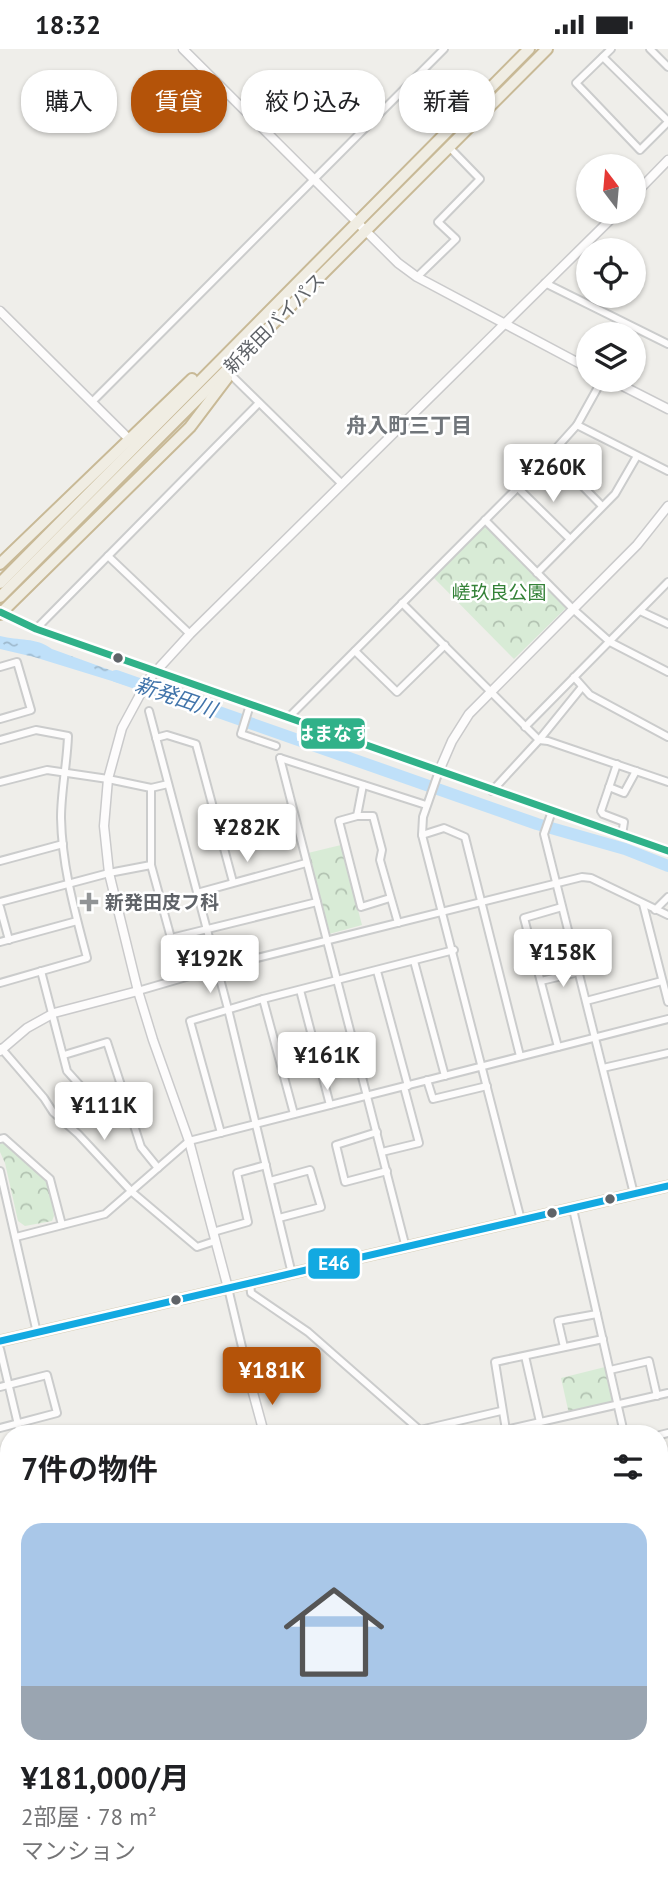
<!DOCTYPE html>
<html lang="ja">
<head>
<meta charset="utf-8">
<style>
	body { margin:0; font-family:"PT Sans","Noto Sans JP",sans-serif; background:#f6f6f6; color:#202124; height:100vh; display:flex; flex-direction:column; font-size:26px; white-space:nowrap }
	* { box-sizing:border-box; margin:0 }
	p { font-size:23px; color:#757577 }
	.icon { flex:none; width:38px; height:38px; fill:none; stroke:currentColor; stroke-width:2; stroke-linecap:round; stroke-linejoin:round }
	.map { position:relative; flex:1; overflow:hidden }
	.drawer { position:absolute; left:0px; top:1376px; width:668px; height:471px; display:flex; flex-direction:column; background:#fff; border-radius:28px 28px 0 0; box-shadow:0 2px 5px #0004 }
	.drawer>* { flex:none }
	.hud { position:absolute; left:21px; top:21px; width:626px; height:63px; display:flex; gap:14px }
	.needle { width:46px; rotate:344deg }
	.tools { position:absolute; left:576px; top:105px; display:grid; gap:14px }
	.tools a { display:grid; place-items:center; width:70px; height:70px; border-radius:50%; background:#fff; box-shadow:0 2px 5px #0004; font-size:35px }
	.price { position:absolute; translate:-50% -60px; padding:0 16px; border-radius:7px; background:#fff; color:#222; font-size:23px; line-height:46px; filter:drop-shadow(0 2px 4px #0008) }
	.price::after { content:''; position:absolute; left:50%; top:42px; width:21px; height:16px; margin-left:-10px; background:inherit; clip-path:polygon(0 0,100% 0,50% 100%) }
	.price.on { background:#b45309; color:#fff }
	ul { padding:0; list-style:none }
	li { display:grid; align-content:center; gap:14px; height:371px; padding:0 21px }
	li span { display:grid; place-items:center; height:217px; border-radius:21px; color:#555 }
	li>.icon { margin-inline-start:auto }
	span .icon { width:126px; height:126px; fill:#fffc; stroke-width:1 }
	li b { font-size:30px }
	h2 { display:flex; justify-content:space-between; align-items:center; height:84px; padding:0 21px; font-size:30px }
	.chip { padding:0 24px; border-radius:28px; background:#fff; box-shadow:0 2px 5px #0004; font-size:24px; line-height:63px }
	.chip.on { background:#b45309; color:#fff }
	.status { display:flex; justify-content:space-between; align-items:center; height:49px; padding:0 35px; background:#fff; direction:ltr }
	.status svg { height:19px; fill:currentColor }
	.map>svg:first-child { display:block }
	.forest { fill:url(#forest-crowns) }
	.water { fill:url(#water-ripples) }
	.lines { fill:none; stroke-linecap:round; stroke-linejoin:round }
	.river { stroke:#bfe0f9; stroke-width:12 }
	.street-casing { stroke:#cbcccc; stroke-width:10 }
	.secondary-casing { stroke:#cacacb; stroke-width:11 }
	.primary-casing { stroke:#d7ceb8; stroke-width:13 }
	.highway-casing { stroke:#c8b996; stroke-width:14 }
	.street { stroke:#fdfcfc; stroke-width:6 }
	.secondary { stroke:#fdfcfc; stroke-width:8 }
	.primary { stroke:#f4f2e9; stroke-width:10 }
	.highway { stroke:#f0ede3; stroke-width:10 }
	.bus-1-casing { stroke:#fff; stroke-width:12 }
	.bus-2-casing { stroke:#fff; stroke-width:12 }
	.bus-1 { stroke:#30b189; stroke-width:7 }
	.bus-2 { stroke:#13a9e1; stroke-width:7 }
	.bus-dot { fill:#5f6368; stroke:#fff; stroke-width:2.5 }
	.poi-dot { fill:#919496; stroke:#fff; stroke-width:2.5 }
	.labels { text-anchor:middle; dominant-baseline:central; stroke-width:5; stroke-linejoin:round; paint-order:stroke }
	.street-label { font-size:19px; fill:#5f6368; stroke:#fff }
	.park-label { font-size:19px; fill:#348238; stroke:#fff }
	.poi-label { font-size:19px; font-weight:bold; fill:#5f6368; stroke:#fff; text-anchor:start }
	.neighbourhood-label { font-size:21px; font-weight:bold; fill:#70757a; stroke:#fff }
	.water-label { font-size:21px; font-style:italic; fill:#4174aa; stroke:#fff }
	.line-badge { stroke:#fff; stroke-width:2.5 }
	.badge-label { font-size:19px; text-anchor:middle; font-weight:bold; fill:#fff }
</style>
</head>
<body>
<div class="status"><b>18:32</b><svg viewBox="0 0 49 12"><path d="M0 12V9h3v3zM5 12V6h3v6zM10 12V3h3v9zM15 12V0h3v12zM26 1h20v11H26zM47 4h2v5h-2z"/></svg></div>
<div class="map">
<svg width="668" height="1845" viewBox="0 0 668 1845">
	<defs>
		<pattern id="forest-crowns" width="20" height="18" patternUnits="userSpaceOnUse" patternTransform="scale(1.75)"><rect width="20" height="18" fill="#d8ebd6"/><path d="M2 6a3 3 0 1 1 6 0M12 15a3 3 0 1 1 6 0" fill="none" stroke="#b2c2b1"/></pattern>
		<pattern id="water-ripples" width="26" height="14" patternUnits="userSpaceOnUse" patternTransform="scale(1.75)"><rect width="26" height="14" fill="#bfe0f9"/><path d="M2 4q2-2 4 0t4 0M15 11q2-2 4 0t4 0" fill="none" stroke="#9eb9cd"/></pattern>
	</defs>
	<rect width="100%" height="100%" fill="#efeeea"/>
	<g class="forest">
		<polygon points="485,476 566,559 514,610 432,527"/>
		<polygon points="341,796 362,876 329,885 308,804"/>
		<polygon points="3,1092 49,1135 54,1167 52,1172 25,1177 18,1172 5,1114 0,1103 0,1093"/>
		<polygon points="605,1318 613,1350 610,1355 569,1365 561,1329"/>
	</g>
	<path class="water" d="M0,587C19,592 36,588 52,600L132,629L128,637L34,608L0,600Z"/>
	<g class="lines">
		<polyline class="river" points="116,627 537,775 625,800 668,817"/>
		<defs>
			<g id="street">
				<polyline points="611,0 576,34 640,101 668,73"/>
				<polyline points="650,0 668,18"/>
				<polyline points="603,8 668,72"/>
				<polyline points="417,228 456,190 438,173 480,130 449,98"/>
				<polyline points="545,234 668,295"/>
				<polyline points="230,325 341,434"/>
				<polyline points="92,353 444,0"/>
				<polyline points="577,376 668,422"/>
				<polyline points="551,405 602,457"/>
				<polyline points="518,439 570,490"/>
				<polyline points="485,471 573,560 610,593 668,623"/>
				<polyline points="108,507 190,585"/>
				<polyline points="537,524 615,445 637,407"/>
				<polyline points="402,554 539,691 548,692 668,733"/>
				<polyline points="640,562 668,575"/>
				<polyline points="36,580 259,354"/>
				<polyline points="355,602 397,643 445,596"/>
				<polyline points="0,618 17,613 31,661 0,670"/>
				<polyline points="574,628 590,646 668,688"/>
				<polyline points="250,656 241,685 276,697"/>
				<polyline points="149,662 228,960 292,1225"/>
				<polyline points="288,669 551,405 577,376 602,331"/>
				<polyline points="525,678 668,533"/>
				<polyline points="156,689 167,686 196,695 233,833"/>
				<path d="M0,691L36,681L68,687C67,715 61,742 61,769C62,818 75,863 87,909L0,934"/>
				<polyline points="280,709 406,1199"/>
				<polyline points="280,709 426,756"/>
				<polyline points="617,715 601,762 603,765 624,773 622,786"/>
				<polyline points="439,722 423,768 422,786 521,1171"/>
				<polyline points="0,733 47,721 108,730 151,739 168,735"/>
				<polyline points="363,736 357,767 373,767 382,801 380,811 398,874"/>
				<polyline points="609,738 624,744 636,722"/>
				<polyline points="151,739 151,816 171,889 317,853"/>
				<polyline points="492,742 539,691 582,638"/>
				<polyline points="552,762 544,785 634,1145"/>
				<polyline points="357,767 339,772 361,858 390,849"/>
				<polyline points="422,786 444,779 465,788 520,1007"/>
				<polyline points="0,812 63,795"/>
				<polyline points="197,844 306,814"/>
				<polyline points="0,853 109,824 151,816"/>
				<polyline points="643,855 668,953"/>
				<polyline points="0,858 9,891"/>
				<polyline points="655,861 668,848"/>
				<polyline points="0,893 77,872"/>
				<polyline points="414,912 445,1027"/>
				<polyline points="41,922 67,1022 112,1072 131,1068"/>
				<polyline points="377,922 408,1037"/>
				<polyline points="541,932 579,923"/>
				<polyline points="300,941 330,1056"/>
				<polyline points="138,942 217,919 582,828 591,829 668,866"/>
				<polyline points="263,950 294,1065"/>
				<polyline points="586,952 662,932"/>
				<polyline points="558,998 524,869 562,858"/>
				<polyline points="1,999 44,1049 53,1063 78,1085 132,1143 197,1198 215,1192"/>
				<polyline points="64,1006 107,993 141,1098 158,1119"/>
				<polyline points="603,1019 668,1004"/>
				<polyline points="427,1031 433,1050 487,1037"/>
				<polyline points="377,1083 336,1096 345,1133 387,1122"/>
				<polyline points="221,1084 190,972 263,950 454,901"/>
				<polyline points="0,1090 4,1089 50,1130 62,1176"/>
				<polyline points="382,1103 419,1094 404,1038"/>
				<polyline points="0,1122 37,1284"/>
				<polyline points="270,1132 310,1121 321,1158 279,1169"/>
				<polyline points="573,1160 624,1384"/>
				<polyline points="213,1183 248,1173 237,1124 266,1116"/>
				<polyline points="16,1188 105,1165 189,1092 668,970"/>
				<polyline points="250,1234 251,1244 308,1283 423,1384"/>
				<polyline points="228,1239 252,1340"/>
				<polyline points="564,1298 558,1272 597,1265"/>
				<polyline points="0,1300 20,1384"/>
				<polyline points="525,1307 540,1373"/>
				<polyline points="610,1321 649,1312 657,1347"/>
				<polyline points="0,1338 47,1326 57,1364 0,1379"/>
				<polyline points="420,1381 501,1362"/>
				<polyline points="506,1381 495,1313 603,1290"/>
				<polyline points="492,1384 668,1344"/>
				<polyline points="660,1386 668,1384"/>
				<polyline points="0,1407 9,1405"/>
				<polyline points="660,1428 668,1427"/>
				<polyline points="660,1466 668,1464"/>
				<polyline points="660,1508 668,1506"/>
				<polyline points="660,1536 668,1565"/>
				<polyline points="660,1570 668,1575"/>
				<polyline points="0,1630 6,1600 9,1599"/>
				<polyline points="0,1632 9,1633"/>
				<polyline points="660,1672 668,1670"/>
				<polyline points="660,1740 668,1739"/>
				<polyline points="409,1845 409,1838"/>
				<polyline points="555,1845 556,1838"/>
			</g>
			<g id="secondary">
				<polyline points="183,0 398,214 417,228 588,319"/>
				<polyline points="634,146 668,111"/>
				<polyline points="0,262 130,391"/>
				<polyline points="611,331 668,360"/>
				<polyline points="0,563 36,580 668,802"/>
				<polyline points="439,722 452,692 469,665 637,496 668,457"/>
				<polyline points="0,1002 27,979 54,964 138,942"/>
				<polyline points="228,1239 189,1092 153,991 138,942 109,824 104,777 108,730 122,679 148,631 190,585 618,163"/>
				<polyline points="252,1340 264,1384"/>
				<polyline points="0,1498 9,1496"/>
				<polyline points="660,1818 668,1819"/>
				<polyline points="371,1838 373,1845"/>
			</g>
			<polyline id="primary" points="0,1292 668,1137"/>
			<g id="highway">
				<polyline points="0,515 192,330"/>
				<polyline points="0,534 529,0"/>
				<polyline points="0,548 547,0"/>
				<polyline points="0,565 190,378 227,329"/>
				<polyline points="0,1788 9,1820"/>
				<polyline points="0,1829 5,1845"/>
				<polyline points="13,1838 16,1845"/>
			</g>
		</defs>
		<use href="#street" class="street-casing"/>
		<use href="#secondary" class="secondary-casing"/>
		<use href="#primary" class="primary-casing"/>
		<use href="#highway" class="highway-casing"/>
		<use href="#street" class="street"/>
		<use href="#secondary" class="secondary"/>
		<use href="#primary" class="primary"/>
		<use href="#highway" class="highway"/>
		<defs>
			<polyline id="bus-1" points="0,563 36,580 668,802"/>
			<polyline id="bus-2" points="0,1292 668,1137"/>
		</defs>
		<use href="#bus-1" class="bus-1-casing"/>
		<use href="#bus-2" class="bus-2-casing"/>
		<use href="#bus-1" class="bus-1"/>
		<use href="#bus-2" class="bus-2"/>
	</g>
	<g class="bus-dot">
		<circle cx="118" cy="609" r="6"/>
		<circle cx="610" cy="1150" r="6"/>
		<circle cx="552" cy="1164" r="6"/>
		<circle cx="176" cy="1251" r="6"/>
	</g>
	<path class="poi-dot" d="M85.5 842.5h7v7h7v7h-7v7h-7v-7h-7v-7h7z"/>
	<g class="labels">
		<g class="street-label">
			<text transform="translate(274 274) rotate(-45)">新発田バイパス</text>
		</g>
		<g class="park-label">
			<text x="499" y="543">嵯玖良公園</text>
		</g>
		<g class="poi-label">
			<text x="105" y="853">新発田皮フ科</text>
		</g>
		<g class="neighbourhood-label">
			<text x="409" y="376">舟入町三丁目</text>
		</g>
		<g class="water-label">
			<text transform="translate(176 648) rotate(19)">新発田川</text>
		</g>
	</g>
	<g class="line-badge">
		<rect x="300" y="668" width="66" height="33" rx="7" fill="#30b189"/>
		<rect x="307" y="1198" width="54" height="33" rx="7" fill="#13a9e1"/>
	</g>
	<g class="badge-label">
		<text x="333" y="691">はまなす</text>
		<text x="334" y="1221">E46</text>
	</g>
</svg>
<div class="tools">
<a><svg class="needle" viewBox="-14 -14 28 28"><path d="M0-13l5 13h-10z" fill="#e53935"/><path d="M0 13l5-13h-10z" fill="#757577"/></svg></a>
<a><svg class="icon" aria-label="locate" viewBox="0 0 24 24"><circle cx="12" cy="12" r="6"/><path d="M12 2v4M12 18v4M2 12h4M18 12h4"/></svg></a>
<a><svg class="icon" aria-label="layers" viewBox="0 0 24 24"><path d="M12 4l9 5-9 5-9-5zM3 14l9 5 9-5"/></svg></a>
</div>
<b class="price" style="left:553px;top:455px">¥260K</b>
<b class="price" style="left:247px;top:815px">¥282K</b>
<b class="price" style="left:563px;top:940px">¥158K</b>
<b class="price" style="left:210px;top:946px">¥192K</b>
<b class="price" style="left:327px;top:1043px">¥161K</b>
<b class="price" style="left:104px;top:1093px">¥111K</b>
<b class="price on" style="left:272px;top:1358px">¥181K</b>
<div class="hud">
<a class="chip">購入</a>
<a class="chip on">賃貸</a>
<a class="chip">絞り込み</a>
<a class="chip">新着</a>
</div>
<section class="drawer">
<h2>7件の物件<svg class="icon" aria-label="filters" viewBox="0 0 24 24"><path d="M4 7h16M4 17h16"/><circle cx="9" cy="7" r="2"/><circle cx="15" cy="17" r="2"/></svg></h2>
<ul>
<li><span style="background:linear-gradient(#a9c7e8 75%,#9aa5b1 0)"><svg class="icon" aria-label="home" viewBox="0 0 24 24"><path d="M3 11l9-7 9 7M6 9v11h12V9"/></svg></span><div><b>¥181,000/月</b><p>2部屋 · 78 m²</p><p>マンション</p></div></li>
</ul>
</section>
</div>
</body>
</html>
